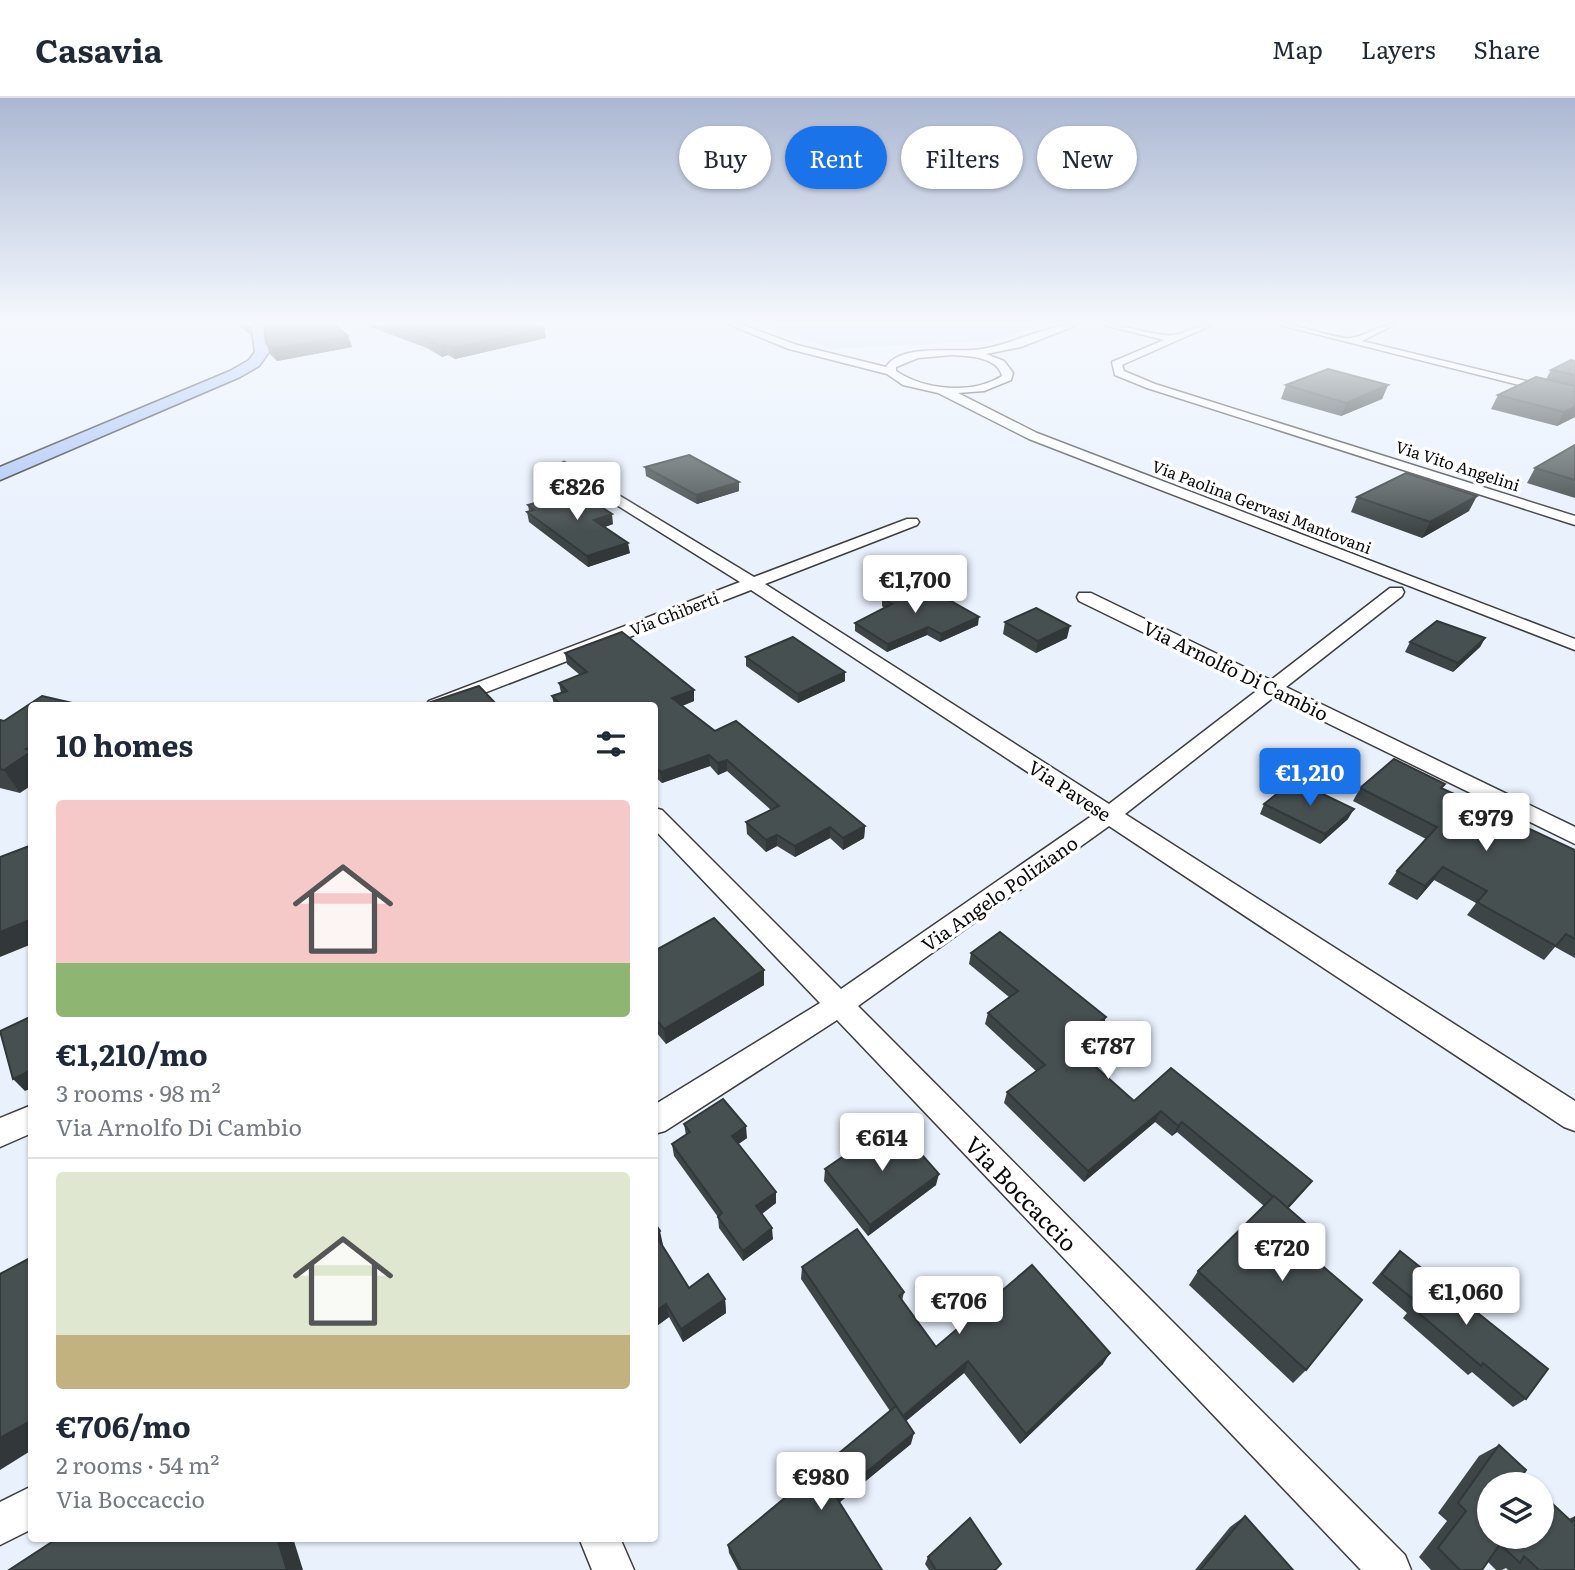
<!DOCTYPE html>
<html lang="en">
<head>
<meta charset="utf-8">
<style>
	body { margin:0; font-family:Literata,serif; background:#f6f6f7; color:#1f2937; height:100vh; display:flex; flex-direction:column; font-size:26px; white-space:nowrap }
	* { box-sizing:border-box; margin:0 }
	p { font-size:23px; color:#747a83 }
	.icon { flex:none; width:38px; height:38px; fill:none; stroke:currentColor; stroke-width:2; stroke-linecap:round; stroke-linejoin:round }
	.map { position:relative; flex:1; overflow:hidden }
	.sheet { position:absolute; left:28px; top:604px; width:630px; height:840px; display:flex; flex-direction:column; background:#fff; border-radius:7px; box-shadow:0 2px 5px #0004 }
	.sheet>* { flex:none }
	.guide { position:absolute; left:679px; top:28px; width:665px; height:63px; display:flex; gap:14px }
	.controls { position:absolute; left:1477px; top:1374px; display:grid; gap:14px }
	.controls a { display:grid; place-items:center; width:77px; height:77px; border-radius:50%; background:#fff; box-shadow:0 2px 5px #0004; font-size:35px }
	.price { position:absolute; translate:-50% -60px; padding:0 16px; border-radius:7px; background:#fff; color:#222; font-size:23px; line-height:46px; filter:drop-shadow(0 2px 4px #0008) }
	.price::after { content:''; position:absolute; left:50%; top:42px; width:21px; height:16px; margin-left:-10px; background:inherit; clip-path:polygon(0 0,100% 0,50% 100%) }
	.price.active { background:#1a73e8; color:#fff }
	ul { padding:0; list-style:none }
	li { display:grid; align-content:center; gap:14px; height:371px; padding:0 28px }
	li+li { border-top:2px solid #e0e1e3 }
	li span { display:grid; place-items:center; height:217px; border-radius:7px; color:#555 }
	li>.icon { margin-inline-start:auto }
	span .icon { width:126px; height:126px; fill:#fffc; stroke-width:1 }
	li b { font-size:30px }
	h2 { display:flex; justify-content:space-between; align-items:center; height:84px; padding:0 28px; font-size:30px }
	.tag { padding:0 24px; border-radius:32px; background:#fff; box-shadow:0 2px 5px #0004; font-size:24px; line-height:63px }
	.tag.active { background:#1a73e8; color:#fff }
	header { display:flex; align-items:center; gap:42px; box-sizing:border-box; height:98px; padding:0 35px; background:#fff; border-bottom:2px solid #e0e1e3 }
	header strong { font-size:33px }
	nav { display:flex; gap:38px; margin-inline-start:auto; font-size:24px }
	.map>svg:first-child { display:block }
	.farmland { fill:#ccd7f0 }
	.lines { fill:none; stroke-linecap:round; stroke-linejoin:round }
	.street-casing { stroke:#3d3d3d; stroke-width:3 }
	.secondary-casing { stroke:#2c2c2c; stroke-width:3 }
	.street { fill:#fff; fill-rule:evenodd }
	.secondary { fill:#aac4f7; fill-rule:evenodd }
	.wall { fill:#3d4546 }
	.shaded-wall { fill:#323839 }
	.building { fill:#475051; stroke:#323839; stroke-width:2 }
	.labels { text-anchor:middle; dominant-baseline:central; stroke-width:7; stroke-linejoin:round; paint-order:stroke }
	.far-street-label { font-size:16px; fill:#0a0a0a; stroke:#fff }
	.street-label { font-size:19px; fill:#0a0a0a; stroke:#fff }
	.near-street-label { font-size:23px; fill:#0a0a0a; stroke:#fff }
</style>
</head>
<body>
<header>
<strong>Casavia</strong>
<nav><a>Map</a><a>Layers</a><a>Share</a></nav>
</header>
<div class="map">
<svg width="1575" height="1472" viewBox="0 0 1575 1472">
	<rect width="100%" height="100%" fill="#e9f1fd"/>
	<polygon class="farmland" points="770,227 1043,227 990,243 831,251"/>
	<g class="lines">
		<defs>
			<g id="street">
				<path d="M730,227H743L797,247L886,269C900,246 949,254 972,252C1008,250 1041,227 1077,227L1021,249L986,256L1004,263L1013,275L1011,282L984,293L958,295L1037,335L1575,541V552L1029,341L938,295L903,287L887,276L789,251ZM952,257C969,258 998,259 1002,278C972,297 924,292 896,273V269L918,260Z"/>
				<path d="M1104,227C1125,226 1159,240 1175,237C1188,234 1197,227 1212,227L1122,267L1124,273L1155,286L1575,418V427L1147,290L1115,277L1112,264L1164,242Z"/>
				<path d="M1280,227C1303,226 1335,242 1351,240C1367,238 1377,227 1394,227L1362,243L1575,295V301Z"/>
				<polygon points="564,364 754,479 907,421 917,421 919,424 917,427 765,486 1109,706 1259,591 1079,503 1077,499 1079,495 1091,495 1271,582 1390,490 1402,490 1404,494 1402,498 1286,589 1575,729 1575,746 1274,599 1125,716 1575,1003 1575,1033 1564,1029 1109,728 858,908 1405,1457 1411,1472 1361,1472 837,922 665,1033 654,1036 654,1007 820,905 654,731 654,710 662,712 841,891 1093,717 751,492 453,607 426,607 429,603 740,484 559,371 557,368"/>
				<polygon points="32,1007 32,1035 0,1049 0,1020"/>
				<polygon points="32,1388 32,1431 0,1447 0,1404"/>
				<polygon points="579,1440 620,1440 634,1472 592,1472"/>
			</g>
			<polygon id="secondary" points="251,227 265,227 269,254 259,268 240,279 0,382 0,369 230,273 249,262 255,254"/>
		</defs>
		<use href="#street" class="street-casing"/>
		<use href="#secondary" class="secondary-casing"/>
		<use href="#street" class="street"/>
		<use href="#secondary" class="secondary"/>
	</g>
	<g class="wall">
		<polygon points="239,227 249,227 250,237"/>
		<polygon points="365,227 536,227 544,230 546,240 455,261 448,257 442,259 427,250"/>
		<polygon points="348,238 352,249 277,263 270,256 266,245"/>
		<polygon points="1575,263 1575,319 1557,328 1491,311 1498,297 1546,281 1551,272"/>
		<polygon points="1286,287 1388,287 1382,301 1341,318 1281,301"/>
		<polygon points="1575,347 1575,400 1527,385 1535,370"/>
		<polygon points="645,369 739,393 697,406 646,378"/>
		<polygon points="1357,399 1469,413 1422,440 1351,414"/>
		<polygon points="528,407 613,426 605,429 630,455 588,469 529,424 527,414 529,413"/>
		<polygon points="882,500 978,527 940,544 927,537 887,554 855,533 855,525 884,510 882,508"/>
		<polygon points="1005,524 1067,540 1036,555 1003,536"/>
		<polygon points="1485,540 1480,549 1453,574 1405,554 1410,544"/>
		<polygon points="565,555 694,603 682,608 715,633 865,728 864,740 843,752 830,740 795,759 777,748 766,754 747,736 746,724 771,712 727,673 718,677 710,668 662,685 654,678 654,607 554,607 552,598 561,595 559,585 580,577 567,566"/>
		<polygon points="746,559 845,574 845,583 798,605 746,568"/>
		<polygon points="0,622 20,695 0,690"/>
		<polygon points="1445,686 1442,690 1575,752 1575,860 1555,849 1544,862 1467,817 1476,805 1434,782 1417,802 1388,786 1397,773 1426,741 1353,703 1360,690"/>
		<polygon points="1264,706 1348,721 1320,746 1260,716"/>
		<polygon points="654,853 764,887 666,946 656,934 654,935"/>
		<polygon points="971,855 1106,919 1102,930 1075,951 1134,1003 1171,970 1304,1093 1288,1111 1298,1148 1306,1272 1293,1285 1189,1187 1198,1173 1264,1108 1177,1034 1172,1038 1155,1024 1084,1084 1004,1005 1007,994 1036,973 985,926 988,915 1009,899 969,866"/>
		<polygon points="684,1026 747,1040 738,1046 776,1105 762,1116 773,1141 743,1163 719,1130 718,1119 674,1058 672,1046 686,1037"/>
		<polygon points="825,1071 936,1087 868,1138 824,1083"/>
		<polygon points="654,1124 663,1147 662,1148 689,1190 725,1201 726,1215 683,1244 669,1219 654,1230"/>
		<polygon points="1400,1153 1526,1301 1513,1309 1472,1274 1468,1277 1403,1220 1407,1215 1372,1185 1390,1163"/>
		<polygon points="802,1169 904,1194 902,1203 936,1249 1103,1266 1020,1346 964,1275 906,1323 911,1346 840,1404 882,1472 738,1472 729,1455 728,1447 890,1313 801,1181"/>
		<polygon points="1499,1347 1522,1378 1569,1421 1575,1418 1575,1472 1508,1472 1506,1470 1502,1472 1496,1472 1488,1464 1482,1472 1431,1472 1419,1459 1447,1423 1438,1415 1479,1358"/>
		<polygon points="1245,1418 1293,1472 1195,1472 1230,1429"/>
		<polygon points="928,1459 997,1472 929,1472 925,1466"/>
	</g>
	<g class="shaded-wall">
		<polygon points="544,230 546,240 455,261 452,250"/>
		<polygon points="348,238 352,249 277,263 273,251"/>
		<polygon points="446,247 448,257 442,259 440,248"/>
		<polygon points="1388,287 1382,301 1341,318 1346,305"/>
		<polygon points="1575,309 1575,319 1557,328 1564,314"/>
		<polygon points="739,384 739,393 697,406 696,397"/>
		<polygon points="1477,398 1469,413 1422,440 1430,424"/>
		<polygon points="612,416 613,426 596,432 594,422"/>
		<polygon points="628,445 630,455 588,469 587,458"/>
		<polygon points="979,519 978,527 940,544 941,536"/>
		<polygon points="1070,528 1067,540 1036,555 1038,543"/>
		<polygon points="928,529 927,537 887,554 888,546"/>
		<polygon points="1485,540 1480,549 1453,574 1458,565"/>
		<polygon points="845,574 845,583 798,605 798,596"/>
		<polygon points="694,592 694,603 674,611 672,600"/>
		<polygon points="32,648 32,687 20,695 4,672"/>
		<polygon points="709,657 710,668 662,685 661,674"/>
		<polygon points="727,662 727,673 718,677 718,665"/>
		<polygon points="1354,711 1348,721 1320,746 1325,736"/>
		<polygon points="865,728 864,740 843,752 843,740"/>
		<polygon points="830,729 830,740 795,759 795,748"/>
		<polygon points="777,737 777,748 766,754 766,742"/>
		<polygon points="1443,769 1434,782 1417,802 1425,788"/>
		<polygon points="32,821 32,846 0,859 0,834"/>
		<polygon points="764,872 764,887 666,946 664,931"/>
		<polygon points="1106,919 1102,930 1066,957 1070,946"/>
		<polygon points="32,972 32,990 25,993 13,981"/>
		<polygon points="1161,1013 1155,1024 1084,1084 1088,1073"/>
		<polygon points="1182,1024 1177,1034 1172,1038 1178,1028"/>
		<polygon points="746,1028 747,1040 733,1050 732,1038"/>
		<polygon points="939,1076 936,1087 868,1138 870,1127"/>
		<polygon points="1312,1083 1304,1093 1279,1120 1287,1110"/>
		<polygon points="776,1094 776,1105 757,1119 756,1108"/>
		<polygon points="772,1130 773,1141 743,1163 743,1153"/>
		<polygon points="660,1133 663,1147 658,1151 655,1136"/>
		<polygon points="725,1201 726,1215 683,1244 681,1231"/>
		<polygon points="666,1206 669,1219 654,1230 654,1214"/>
		<polygon points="1110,1255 1103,1266 1020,1346 1026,1336"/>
		<polygon points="968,1263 964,1275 900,1328 902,1318"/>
		<polygon points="32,1322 32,1352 0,1372 0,1340"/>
		<polygon points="914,1335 911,1346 835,1408 836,1399"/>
		<polygon points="277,1440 293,1440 303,1472 287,1472"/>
	</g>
	<g class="building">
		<polygon points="264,227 335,227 348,238 273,251 266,245"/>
		<polygon points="390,227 536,227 544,230 452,250 446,247 440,248 425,239"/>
		<polygon points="1571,262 1575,263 1575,277 1551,272"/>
		<polygon points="1328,271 1388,287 1346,305 1286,287"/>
		<polygon points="1536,279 1575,288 1575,309 1564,314 1498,297"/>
		<polygon points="1575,347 1575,382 1535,370"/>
		<polygon points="689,357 739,384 696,397 645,369"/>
		<polygon points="1406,375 1477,398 1430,424 1357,399"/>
		<polygon points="577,393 612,416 594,422 628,445 587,458 527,414 534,412 528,407"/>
		<polygon points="921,486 979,519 941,536 928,529 888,546 855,525 892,506 882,500"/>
		<polygon points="1036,510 1070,528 1038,543 1005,524"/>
		<polygon points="1437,523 1485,540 1458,565 1410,544"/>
		<polygon points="622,534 694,592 672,600 715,633 736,623 865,728 843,740 830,729 795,748 777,737 766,742 746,724 779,708 727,662 718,665 709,657 661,674 654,668 654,607 561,607 552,598 567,593 559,585 587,574 565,555"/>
		<polygon points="793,539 845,574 798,596 746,559"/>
		<polygon points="479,588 497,607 422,607"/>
		<polygon points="42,598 81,607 32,607 32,648 26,651 32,653 4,672 0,671 0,622 4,623"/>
		<polygon points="1394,661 1445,686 1441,690 1575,752 1575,841 1566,836 1556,848 1477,804 1487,793 1443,769 1425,788 1397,773 1437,729 1360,690"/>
		<polygon points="1287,688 1300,695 1308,689 1354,711 1325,736 1264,706"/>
		<polygon points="32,747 32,821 0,834 0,759"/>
		<polygon points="714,820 764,872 664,931 654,919 654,853"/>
		<polygon points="1000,834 1106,919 1070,946 1134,1003 1171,970 1312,1083 1287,1110 1182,1024 1178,1028 1161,1013 1088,1073 1007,994 1045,967 988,915 1018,893 971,855"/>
		<polygon points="32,918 32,972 13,981 0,933"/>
		<polygon points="723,1001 746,1028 732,1038 776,1094 756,1108 772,1130 743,1153 718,1119 722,1115 672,1046 690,1034 684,1026"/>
		<polygon points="893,1024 939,1076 870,1127 825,1071"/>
		<polygon points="1274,1098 1312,1131 1298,1147 1362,1202 1306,1272 1198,1173"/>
		<polygon points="654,1124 660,1133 655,1136 689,1190 708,1176 725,1201 681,1231 666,1206 654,1214"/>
		<polygon points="857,1131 904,1194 899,1198 936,1249 1032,1167 1110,1255 1026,1336 968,1263 903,1318 802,1169"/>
		<polygon points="1400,1153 1548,1271 1526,1301 1483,1265 1481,1268 1414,1211 1418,1205 1382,1176"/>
		<polygon points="32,1159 32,1322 0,1340 0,1176"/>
		<polygon points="896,1308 914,1335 836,1399 882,1472 741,1472 728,1447"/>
		<polygon points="1499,1347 1526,1372 1522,1378 1531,1386 1489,1386 1489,1438 1542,1438 1542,1396 1572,1424 1575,1420 1575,1472 1539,1472 1524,1458 1520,1465 1500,1446 1482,1472 1460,1472 1438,1450 1466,1413 1458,1405"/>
		<polygon points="1245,1418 1293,1472 1200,1472"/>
		<polygon points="970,1420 1001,1466 995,1472 936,1472 928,1459"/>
		<polygon points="58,1440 277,1440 287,1472 9,1472"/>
	</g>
	<linearGradient id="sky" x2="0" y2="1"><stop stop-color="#abb7d2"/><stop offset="0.52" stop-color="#f5f9fe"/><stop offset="1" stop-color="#f5f9fe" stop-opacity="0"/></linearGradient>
	<rect width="1575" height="433" fill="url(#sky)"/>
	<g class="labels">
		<g class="far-street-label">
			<text transform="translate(1458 367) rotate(18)">Via Vito Angelini</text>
			<text transform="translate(1262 408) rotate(21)">Via Paolina Gervasi Mantovani</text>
			<text transform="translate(674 515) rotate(-21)">Via Ghiberti</text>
		</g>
		<g class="street-label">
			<text transform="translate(1236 572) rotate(26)">Via Arnolfo Di Cambio</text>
			<text transform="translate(1070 692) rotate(33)">Via Pavese</text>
			<text transform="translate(999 795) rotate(-35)">Via Angelo Poliziano</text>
		</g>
		<g class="near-street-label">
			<text transform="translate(1022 1095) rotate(46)">Via Boccaccio</text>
		</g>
	</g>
</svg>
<div class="controls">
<a><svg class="icon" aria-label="layers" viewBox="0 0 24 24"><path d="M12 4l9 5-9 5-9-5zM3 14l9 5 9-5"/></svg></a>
</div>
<b class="price" style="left:577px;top:424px">€826</b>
<b class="price" style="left:915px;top:517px">€1,700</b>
<b class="price active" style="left:1310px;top:710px">€1,210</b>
<b class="price" style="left:1486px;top:755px">€979</b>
<b class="price" style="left:1108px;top:983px">€787</b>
<b class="price" style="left:882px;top:1075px">€614</b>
<b class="price" style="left:1282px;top:1185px">€720</b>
<b class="price" style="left:1466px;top:1229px">€1,060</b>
<b class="price" style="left:959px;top:1238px">€706</b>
<b class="price" style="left:821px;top:1414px">€980</b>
<div class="guide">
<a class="tag">Buy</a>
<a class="tag active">Rent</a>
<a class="tag">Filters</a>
<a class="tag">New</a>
</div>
<section class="sheet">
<h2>10 homes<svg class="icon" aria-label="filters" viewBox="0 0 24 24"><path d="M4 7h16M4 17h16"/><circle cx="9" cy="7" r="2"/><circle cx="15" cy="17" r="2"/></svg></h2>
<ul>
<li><span style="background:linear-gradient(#f6c9c9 75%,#8fb573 0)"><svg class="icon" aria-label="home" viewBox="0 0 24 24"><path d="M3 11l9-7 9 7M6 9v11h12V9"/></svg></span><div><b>€1,210/mo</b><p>3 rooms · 98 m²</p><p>Via Arnolfo Di Cambio</p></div></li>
<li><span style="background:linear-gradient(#dfe7d0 75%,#c2b280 0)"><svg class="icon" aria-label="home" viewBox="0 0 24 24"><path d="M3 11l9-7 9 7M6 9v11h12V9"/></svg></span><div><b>€706/mo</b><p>2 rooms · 54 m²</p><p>Via Boccaccio</p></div></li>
</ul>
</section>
</div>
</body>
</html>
